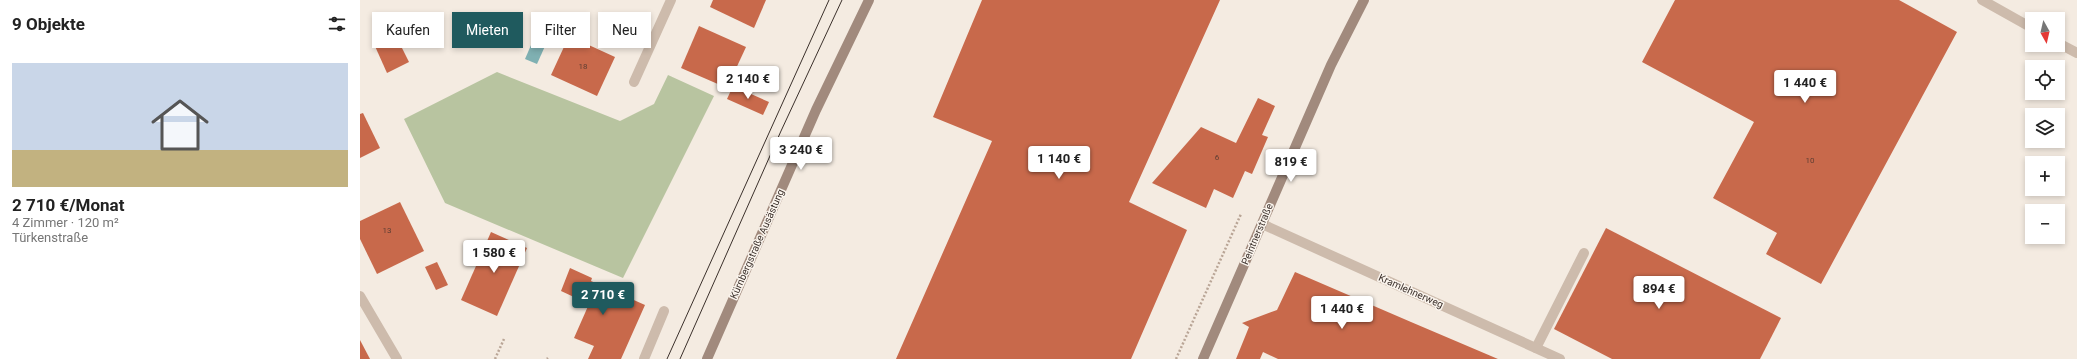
<!DOCTYPE html>
<html lang="de">
<head>
<meta charset="utf-8">
<style>
	body { margin:0; font-family:Roboto,sans-serif; background:#f6f6f6; color:#222; height:100vh; display:flex; flex-direction:column; font-size:15px; white-space:nowrap }
	* { box-sizing:border-box; margin:0 }
	p { font-size:13px; color:#767676 }
	.icon { flex:none; width:22px; height:22px; fill:none; stroke:currentColor; stroke-width:2; stroke-linecap:round; stroke-linejoin:round }
	.map { position:relative; flex:1; overflow:hidden }
	.side { display:flex; flex-direction:column; background:#fff; width:360px }
	.side>* { flex:none }
	.hud { position:absolute; left:12px; top:12px; width:380px; height:36px; display:flex; gap:8px }
	.needle { width:26px; rotate:172deg }
	.buttons { position:absolute; left:1665px; top:12px; display:grid; gap:8px }
	.buttons a { display:grid; place-items:center; width:40px; height:40px; border-radius:0px; background:#fff; box-shadow:0 2px 6px #0003; font-size:20px }
	.price { position:absolute; translate:-50% -34px; padding:0 9px; border-radius:4px; background:#fff; color:#222; font-size:13px; line-height:26px; filter:drop-shadow(0 1px 2px #0008) }
	.price::after { content:''; position:absolute; left:50%; top:24px; width:12px; height:9px; margin-left:-6px; background:inherit; clip-path:polygon(0 0,100% 0,50% 100%) }
	.price.current { background:#1f5a5e; color:#fff }
	ul { padding:0; list-style:none }
	li { display:grid; align-content:center; gap:8px; height:212px; padding:0 12px }
	li span { display:grid; place-items:center; height:124px; border-radius:0px; color:#555 }
	li>.icon { margin-inline-start:auto }
	span .icon { width:72px; height:72px; fill:#fffc; stroke-width:1 }
	li b { font-size:17px }
	h2 { display:flex; justify-content:space-between; align-items:center; height:48px; padding:0 12px; font-size:17px }
	.pill { padding:0 14px; border-radius:0px; background:#fff; box-shadow:0 2px 6px #0003; font-size:14px; line-height:36px }
	.pill.current { background:#1f5a5e; color:#fff }
	main { display:flex; flex:1; min-height:0 }
	.map>svg:first-child { display:block }
	.green { fill:#b8c4a0 }
	.water { fill:#7fb0b2 }
	.building { fill:#c8694b }
	.lines { fill:none; stroke-linecap:round; stroke-linejoin:round }
	.path { stroke:#b9a596; stroke-width:2.5; stroke-dasharray:2 2; stroke-linecap:butt }
	.lane { stroke:#cdbbac; stroke-width:10 }
	.street { stroke:#cdbbac; stroke-width:10 }
	.secondary { stroke:#a18a7d; stroke-width:10 }
	.tram { stroke:#3b302b; stroke-width:1 }
	.labels { text-anchor:middle; dominant-baseline:central; stroke-width:3; stroke-linejoin:round; paint-order:stroke }
	.number-label { font-size:8px; fill:#5e3e33 }
	.street-label { font-size:10px; fill:#3b302b; stroke:#fbf5ee }
</style>
</head>
<body>
<main>
<section class="side">
<h2>9 Objekte<svg class="icon" aria-label="filters" viewBox="0 0 24 24"><path d="M4 7h16M4 17h16"/><circle cx="9" cy="7" r="2"/><circle cx="15" cy="17" r="2"/></svg></h2>
<ul>
<li><span style="background:linear-gradient(#c9d6e8 70%,#c2b280 0)"><svg class="icon" aria-label="home" viewBox="0 0 24 24"><path d="M3 11l9-7 9 7M6 9v11h12V9"/></svg></span><div><b>2 710 €/Monat</b><p>4 Zimmer · 120 m²</p><p>Türkenstraße</p></div></li>
</ul>
</section>
<div class="map">
<svg width="1717" height="359" viewBox="0 0 1717 359">
	<rect width="100%" height="100%" fill="#f4ebe1"/>
	<polygon class="green" points="137,72 260,121 294,104 308,75 354,96 263,278 85,203 44,119"/>
	<polygon class="water" points="178,29 190,35 177,64 165,59"/>
	<g class="building">
		<polygon points="353,0 406,0 394,28 350,7"/>
		<polygon points="622,0 860,0 769,202 827,230 771,359 536,359 632,141 573,117"/>
		<polygon points="1315,0 1539,0 1597,32 1461,284 1406,254 1417,233 1353,198 1394,122 1282,62"/>
		<polygon points="339,26 386,47 367,88 321,68"/>
		<polygon points="35,34 49,62 27,73 14,44"/>
		<polygon points="209,36 255,57 237,96 191,75"/>
		<polygon points="373,86 409,102 403,115 367,99"/>
		<polygon points="898,98 915,106 902,135 908,137 892,174 885,171 873,198 854,189 846,208 792,183 841,127 876,143"/>
		<polygon points="3,113 20,148 0,158 0,114"/>
		<polygon points="40,202 64,251 17,274 0,239 0,221"/>
		<polygon points="1246,228 1421,318 1400,359 1252,359 1194,329"/>
		<polygon points="131,232 167,248 137,316 101,300"/>
		<polygon points="77,262 88,285 76,290 65,267"/>
		<polygon points="210,268 232,278 231,281 285,305 261,359 228,359 234,346 214,338 229,304 201,291"/>
		<polygon points="935,272 1051,322 1138,359 918,359 903,352 900,359 876,359 889,327 882,323 917,310"/>
		<polygon points="0,340 10,359 0,359"/>
	</g>
	<g class="lines">
		<g class="path">
			<polyline points="135,359 144,339"/>
			<polyline points="187,359 188,358"/>
			<polyline points="816,359 881,214"/>
		</g>
		<polyline class="lane" points="1176,348 1224,253"/>
		<g class="street">
			<polyline points="1622,0 1672,28"/>
			<polyline points="1698,43 1717,53"/>
			<polyline points="274,82 311,0"/>
			<polyline points="902,224 1200,359"/>
			<polyline points="0,296 37,359"/>
			<polyline points="284,359 304,311"/>
		</g>
		<g class="secondary">
			<polyline points="347,359 456,110 509,0"/>
			<polyline points="843,359 971,65 1004,0"/>
		</g>
		<g class="tram">
			<polyline points="307,359 469,0"/>
			<polyline points="320,359 421,131 482,0"/>
		</g>
	</g>
	<g class="labels">
		<g class="number-label">
			<text x="223" y="66">18</text>
			<text x="857" y="157">6</text>
			<text x="1450" y="160">10</text>
			<text x="27" y="230">13</text>
		</g>
		<g class="street-label">
			<text transform="translate(897 234) rotate(-67)">Peintnerstraße</text>
			<text transform="translate(397 244) rotate(-66)">Kürnbergstraße Ausästung</text>
			<text transform="translate(1051 291) rotate(24)">Kramlehnerweg</text>
		</g>
	</g>
</svg>
<div class="buttons">
<a><svg class="needle" viewBox="-14 -14 28 28"><path d="M0-13l5 13h-10z" fill="#e53935"/><path d="M0 13l5-13h-10z" fill="#767676"/></svg></a>
<a><svg class="icon" aria-label="locate" viewBox="0 0 24 24"><circle cx="12" cy="12" r="6"/><path d="M12 2v4M12 18v4M2 12h4M18 12h4"/></svg></a>
<a><svg class="icon" aria-label="layers" viewBox="0 0 24 24"><path d="M12 4l9 5-9 5-9-5zM3 14l9 5 9-5"/></svg></a>
<a>+</a>
<a>−</a>
</div>
<b class="price" style="left:388px;top:100px">2 140 €</b>
<b class="price" style="left:1445px;top:104px">1 440 €</b>
<b class="price" style="left:441px;top:171px">3 240 €</b>
<b class="price" style="left:699px;top:180px">1 140 €</b>
<b class="price" style="left:931px;top:183px">819 €</b>
<b class="price" style="left:134px;top:274px">1 580 €</b>
<b class="price" style="left:1299px;top:310px">894 €</b>
<b class="price current" style="left:243px;top:316px">2 710 €</b>
<b class="price" style="left:982px;top:330px">1 440 €</b>
<div class="hud">
<a class="pill">Kaufen</a>
<a class="pill current">Mieten</a>
<a class="pill">Filter</a>
<a class="pill">Neu</a>
</div>
</div>
</main>
</body>
</html>
